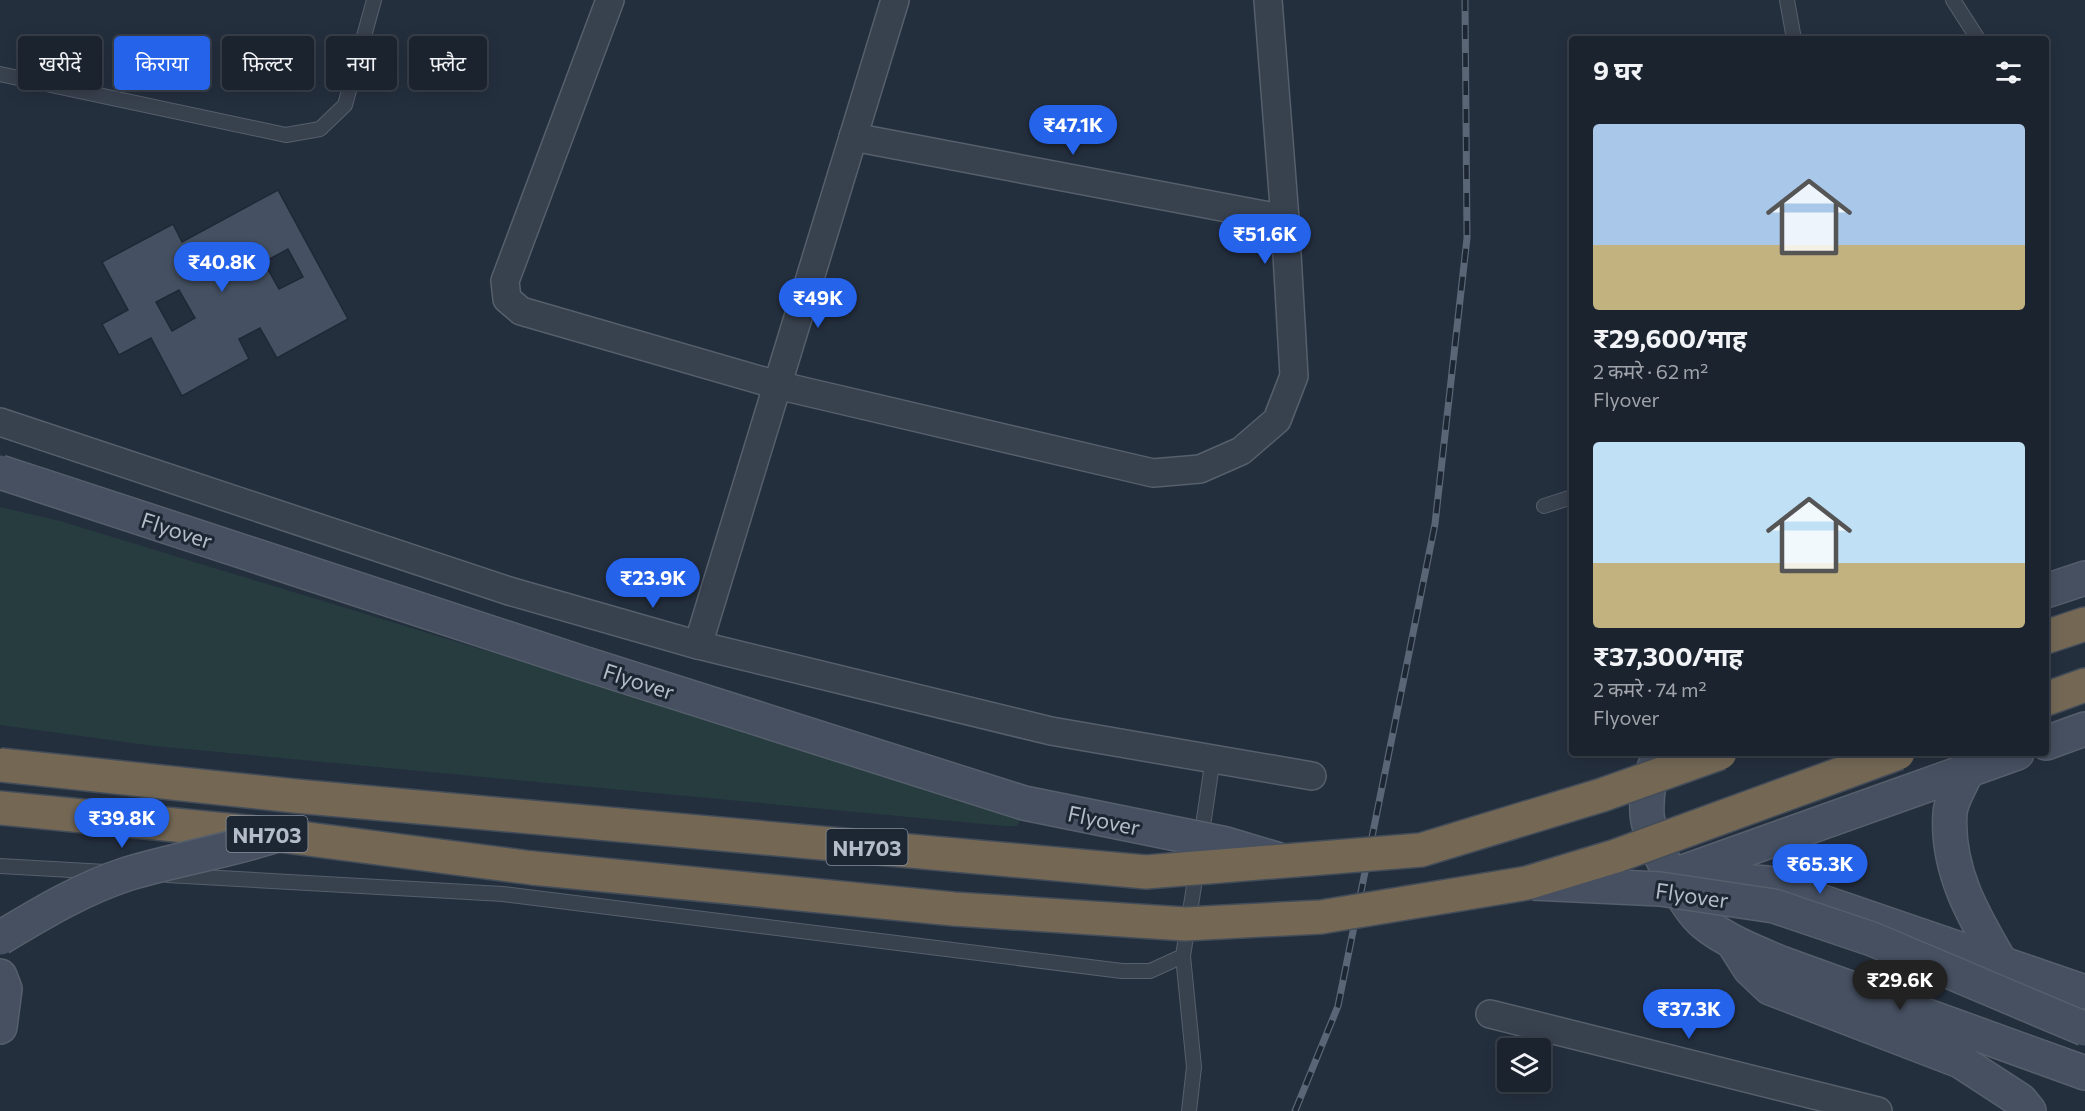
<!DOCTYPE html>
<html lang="hi">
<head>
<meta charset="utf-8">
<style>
	body { margin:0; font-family:Commissioner,"Noto Sans Devanagari",sans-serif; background:#282f3a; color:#f1f3f6; height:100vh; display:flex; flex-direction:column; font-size:22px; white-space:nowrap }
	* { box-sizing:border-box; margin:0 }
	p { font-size:20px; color:#a0a4aa }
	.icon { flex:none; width:33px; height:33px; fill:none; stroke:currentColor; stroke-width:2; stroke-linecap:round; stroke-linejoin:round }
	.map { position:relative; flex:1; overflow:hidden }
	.sheet { position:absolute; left:1569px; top:36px; width:480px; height:720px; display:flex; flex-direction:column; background:#1b232e; border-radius:6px; box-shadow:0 3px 15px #0003,0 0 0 2px #39404a }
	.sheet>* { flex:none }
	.banner { position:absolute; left:18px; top:36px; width:570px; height:54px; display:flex; gap:12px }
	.fabs { position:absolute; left:1497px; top:1038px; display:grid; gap:12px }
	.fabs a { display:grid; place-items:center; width:54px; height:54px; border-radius:6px; background:#1b232e; box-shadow:0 3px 15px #0003,0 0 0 2px #39404a; font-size:30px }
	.price { position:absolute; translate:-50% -51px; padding:0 14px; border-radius:21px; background:#2563eb; color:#fff; font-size:20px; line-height:39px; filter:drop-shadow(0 2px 3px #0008) }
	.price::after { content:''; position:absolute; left:50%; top:36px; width:18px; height:14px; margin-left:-9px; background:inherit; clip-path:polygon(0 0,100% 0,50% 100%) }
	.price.current { background:#222; color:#fff }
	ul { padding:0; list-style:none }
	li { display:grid; align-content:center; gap:12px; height:318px; padding:0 24px }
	li span { display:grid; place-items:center; height:186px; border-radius:6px; color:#555 }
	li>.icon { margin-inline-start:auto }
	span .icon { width:108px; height:108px; fill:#fffc; stroke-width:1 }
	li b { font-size:26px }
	h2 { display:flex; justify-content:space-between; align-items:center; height:72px; padding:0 24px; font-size:26px }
	.tag { padding:0 21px; border-radius:6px; background:#1b232e; box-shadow:0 3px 15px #0003,0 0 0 2px #39404a; font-size:21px; line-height:54px }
	.tag.current { background:#2563eb; color:#fff }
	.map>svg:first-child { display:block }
	.green { fill:#263c3f }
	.building { fill:#455162; stroke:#1f2835; stroke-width:1.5; fill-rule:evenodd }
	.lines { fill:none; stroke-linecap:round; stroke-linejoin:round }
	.lane-casing { stroke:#565f6c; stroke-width:16 }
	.street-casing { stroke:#565f6c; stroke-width:30 }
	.secondary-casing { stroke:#565f6c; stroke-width:36 }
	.highway-casing { stroke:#434c59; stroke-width:36 }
	.lane { stroke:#38414e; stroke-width:14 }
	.street { stroke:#38414e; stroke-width:27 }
	.secondary { stroke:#465061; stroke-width:33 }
	.highway { stroke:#746855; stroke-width:33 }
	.rail-casing { stroke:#5a6575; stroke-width:7 }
	.rail { stroke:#1d2633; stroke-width:4.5; stroke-dasharray:14; stroke-linecap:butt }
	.secondary-bridge-casing { stroke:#565f6c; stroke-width:36; stroke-linecap:butt }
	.highway-bridge-casing { stroke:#434c59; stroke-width:36; stroke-linecap:butt }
	.secondary-bridge { stroke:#465061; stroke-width:33 }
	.highway-bridge { stroke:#746855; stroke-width:33 }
	.labels { text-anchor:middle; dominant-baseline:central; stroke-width:6; stroke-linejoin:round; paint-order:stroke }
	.shield { fill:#1d2633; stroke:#878f9c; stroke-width:1.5 }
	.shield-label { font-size:21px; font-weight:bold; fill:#b4bcc9 }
	.street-label { font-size:22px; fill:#b4bcc9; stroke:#1d2633 }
</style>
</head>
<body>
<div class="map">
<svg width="2085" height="1111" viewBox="0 0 2085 1111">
	<rect width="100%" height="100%" fill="#242f3e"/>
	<polygon class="green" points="0,507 60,521 862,765 1021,818 1017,826 1005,826 154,746 0,725"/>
	<path class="building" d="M278,190L348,319L277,358L260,328L239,339L249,359L182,396L151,338L119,355L102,324L128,310L102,262L173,224L182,242ZM288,249L303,277L279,289L264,262ZM179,290L195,318L172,331L156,302Z"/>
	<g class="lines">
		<defs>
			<g id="lane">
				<polyline points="1787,0 1794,39"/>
				<polyline points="1953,0 1978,39"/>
				<polyline points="0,74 286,135 320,129 345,105 374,0"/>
				<polyline points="1544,506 1572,497"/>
				<polyline points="1201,839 1213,758"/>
				<polyline points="0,866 106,872"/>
				<polyline points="167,875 503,894 1122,971 1150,971 1183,956 1197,867"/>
				<polyline points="1183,956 1194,1067 1189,1111"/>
			</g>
			<g id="street">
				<polyline points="610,0 505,281 507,299 521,311 777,385 1153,473 1200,469 1241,451 1277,420 1294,376 1285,219 1268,0"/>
				<polyline points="853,137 1285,219"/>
				<polyline points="0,422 509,591 698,645 1051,731 1312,776"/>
				<polyline points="698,645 895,0"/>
				<polyline points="1490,1014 1878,1111"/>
			</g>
			<g id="secondary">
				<polyline points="2046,591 2085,578"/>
				<polyline points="2046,743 2085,729"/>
				<path d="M1663,753C1650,768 1646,793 1647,814C1648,837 1685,908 1704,923C1726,941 1755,952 1781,963L2085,1073"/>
				<path d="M1967,771C1962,783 1951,800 1950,813C1946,870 1974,917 2001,963"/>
				<polyline points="1683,872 2017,753"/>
				<polyline points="1670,876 1767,883 2085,992"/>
				<polyline points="1734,944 1750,969 1770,988 1960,1061 2020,1100 2029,1111"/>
				<polyline points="0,976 5,989 0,1027"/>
			</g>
			<g id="highway">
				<polyline points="2046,637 2085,624"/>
				<polyline points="2046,699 2085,685"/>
				<polyline points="0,808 277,835 532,868"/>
			</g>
		</defs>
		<use href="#lane" class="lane-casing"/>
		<use href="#street" class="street-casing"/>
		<use href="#secondary" class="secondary-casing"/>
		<use href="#highway" class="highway-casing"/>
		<use href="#lane" class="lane"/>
		<use href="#street" class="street"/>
		<use href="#secondary" class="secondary"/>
		<use href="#highway" class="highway"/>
		<defs>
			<polyline id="rail" points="1295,1111 1338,1006 1435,524 1467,238 1465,0"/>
		</defs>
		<use href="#rail" class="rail-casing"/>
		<use href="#rail" class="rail"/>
		<defs>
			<g id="secondary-bridge">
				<polyline points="0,472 583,663 1024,803 1226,844 1283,861"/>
				<polyline points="1533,883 1660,889 1774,906 1872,939 2085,1029"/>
				<path d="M0,938C40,914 81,889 127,874C176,859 228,851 277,835"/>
			</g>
			<g id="highway-bridge">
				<polyline points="0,765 295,796 1146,872 1421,850 1602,795 1720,753"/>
				<polyline points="532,868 954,909 1185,924 1321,917 1527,883 1616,856 1898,753"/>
			</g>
		</defs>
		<use href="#secondary-bridge" class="secondary-bridge-casing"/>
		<use href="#highway-bridge" class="highway-bridge-casing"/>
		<use href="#secondary-bridge" class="secondary-bridge"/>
		<use href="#highway-bridge" class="highway-bridge"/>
	</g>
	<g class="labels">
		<g class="shield">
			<rect x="226.5" y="816" width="81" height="36" rx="4.5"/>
			<rect x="826.5" y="829" width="81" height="36" rx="4.5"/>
		</g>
		<g class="shield-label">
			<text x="267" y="834">NH703</text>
			<text x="867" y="847">NH703</text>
		</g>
		<g class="street-label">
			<text transform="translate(177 530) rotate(18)">Flyover</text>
			<text transform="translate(639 681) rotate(18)">Flyover</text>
			<text transform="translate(1104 820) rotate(12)">Flyover</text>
			<text transform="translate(1692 895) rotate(8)">Flyover</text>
		</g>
	</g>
</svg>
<div class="fabs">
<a><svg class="icon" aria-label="layers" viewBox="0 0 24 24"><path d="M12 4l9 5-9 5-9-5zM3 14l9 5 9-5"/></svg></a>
</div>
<b class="price" style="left:1073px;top:156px">₹47.1K</b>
<b class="price" style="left:1265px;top:265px">₹51.6K</b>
<b class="price" style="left:222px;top:293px">₹40.8K</b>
<b class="price" style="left:818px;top:329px">₹49K</b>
<b class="price" style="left:653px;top:609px">₹23.9K</b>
<b class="price" style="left:122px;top:849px">₹39.8K</b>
<b class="price" style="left:1820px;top:895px">₹65.3K</b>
<b class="price current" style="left:1900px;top:1011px">₹29.6K</b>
<b class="price" style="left:1689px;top:1040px">₹37.3K</b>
<div class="banner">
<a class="tag">खरीदें</a>
<a class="tag current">किराया</a>
<a class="tag">फ़िल्टर</a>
<a class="tag">नया</a>
<a class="tag">फ़्लैट</a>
</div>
<section class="sheet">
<h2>9 घर<svg class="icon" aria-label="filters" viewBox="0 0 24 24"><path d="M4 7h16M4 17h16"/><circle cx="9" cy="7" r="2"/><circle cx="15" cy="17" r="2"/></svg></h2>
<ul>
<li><span style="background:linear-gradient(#a9c7e8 65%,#c2b280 0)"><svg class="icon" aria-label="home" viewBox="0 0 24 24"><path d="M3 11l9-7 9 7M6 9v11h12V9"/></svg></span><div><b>₹29,600/माह</b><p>2 कमरे · 62 m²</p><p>Flyover</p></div></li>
<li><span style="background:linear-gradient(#bfe0f5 65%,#c2b280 0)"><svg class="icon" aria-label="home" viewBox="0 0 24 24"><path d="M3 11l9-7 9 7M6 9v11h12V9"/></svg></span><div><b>₹37,300/माह</b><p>2 कमरे · 74 m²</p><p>Flyover</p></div></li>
</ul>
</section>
</div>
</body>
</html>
